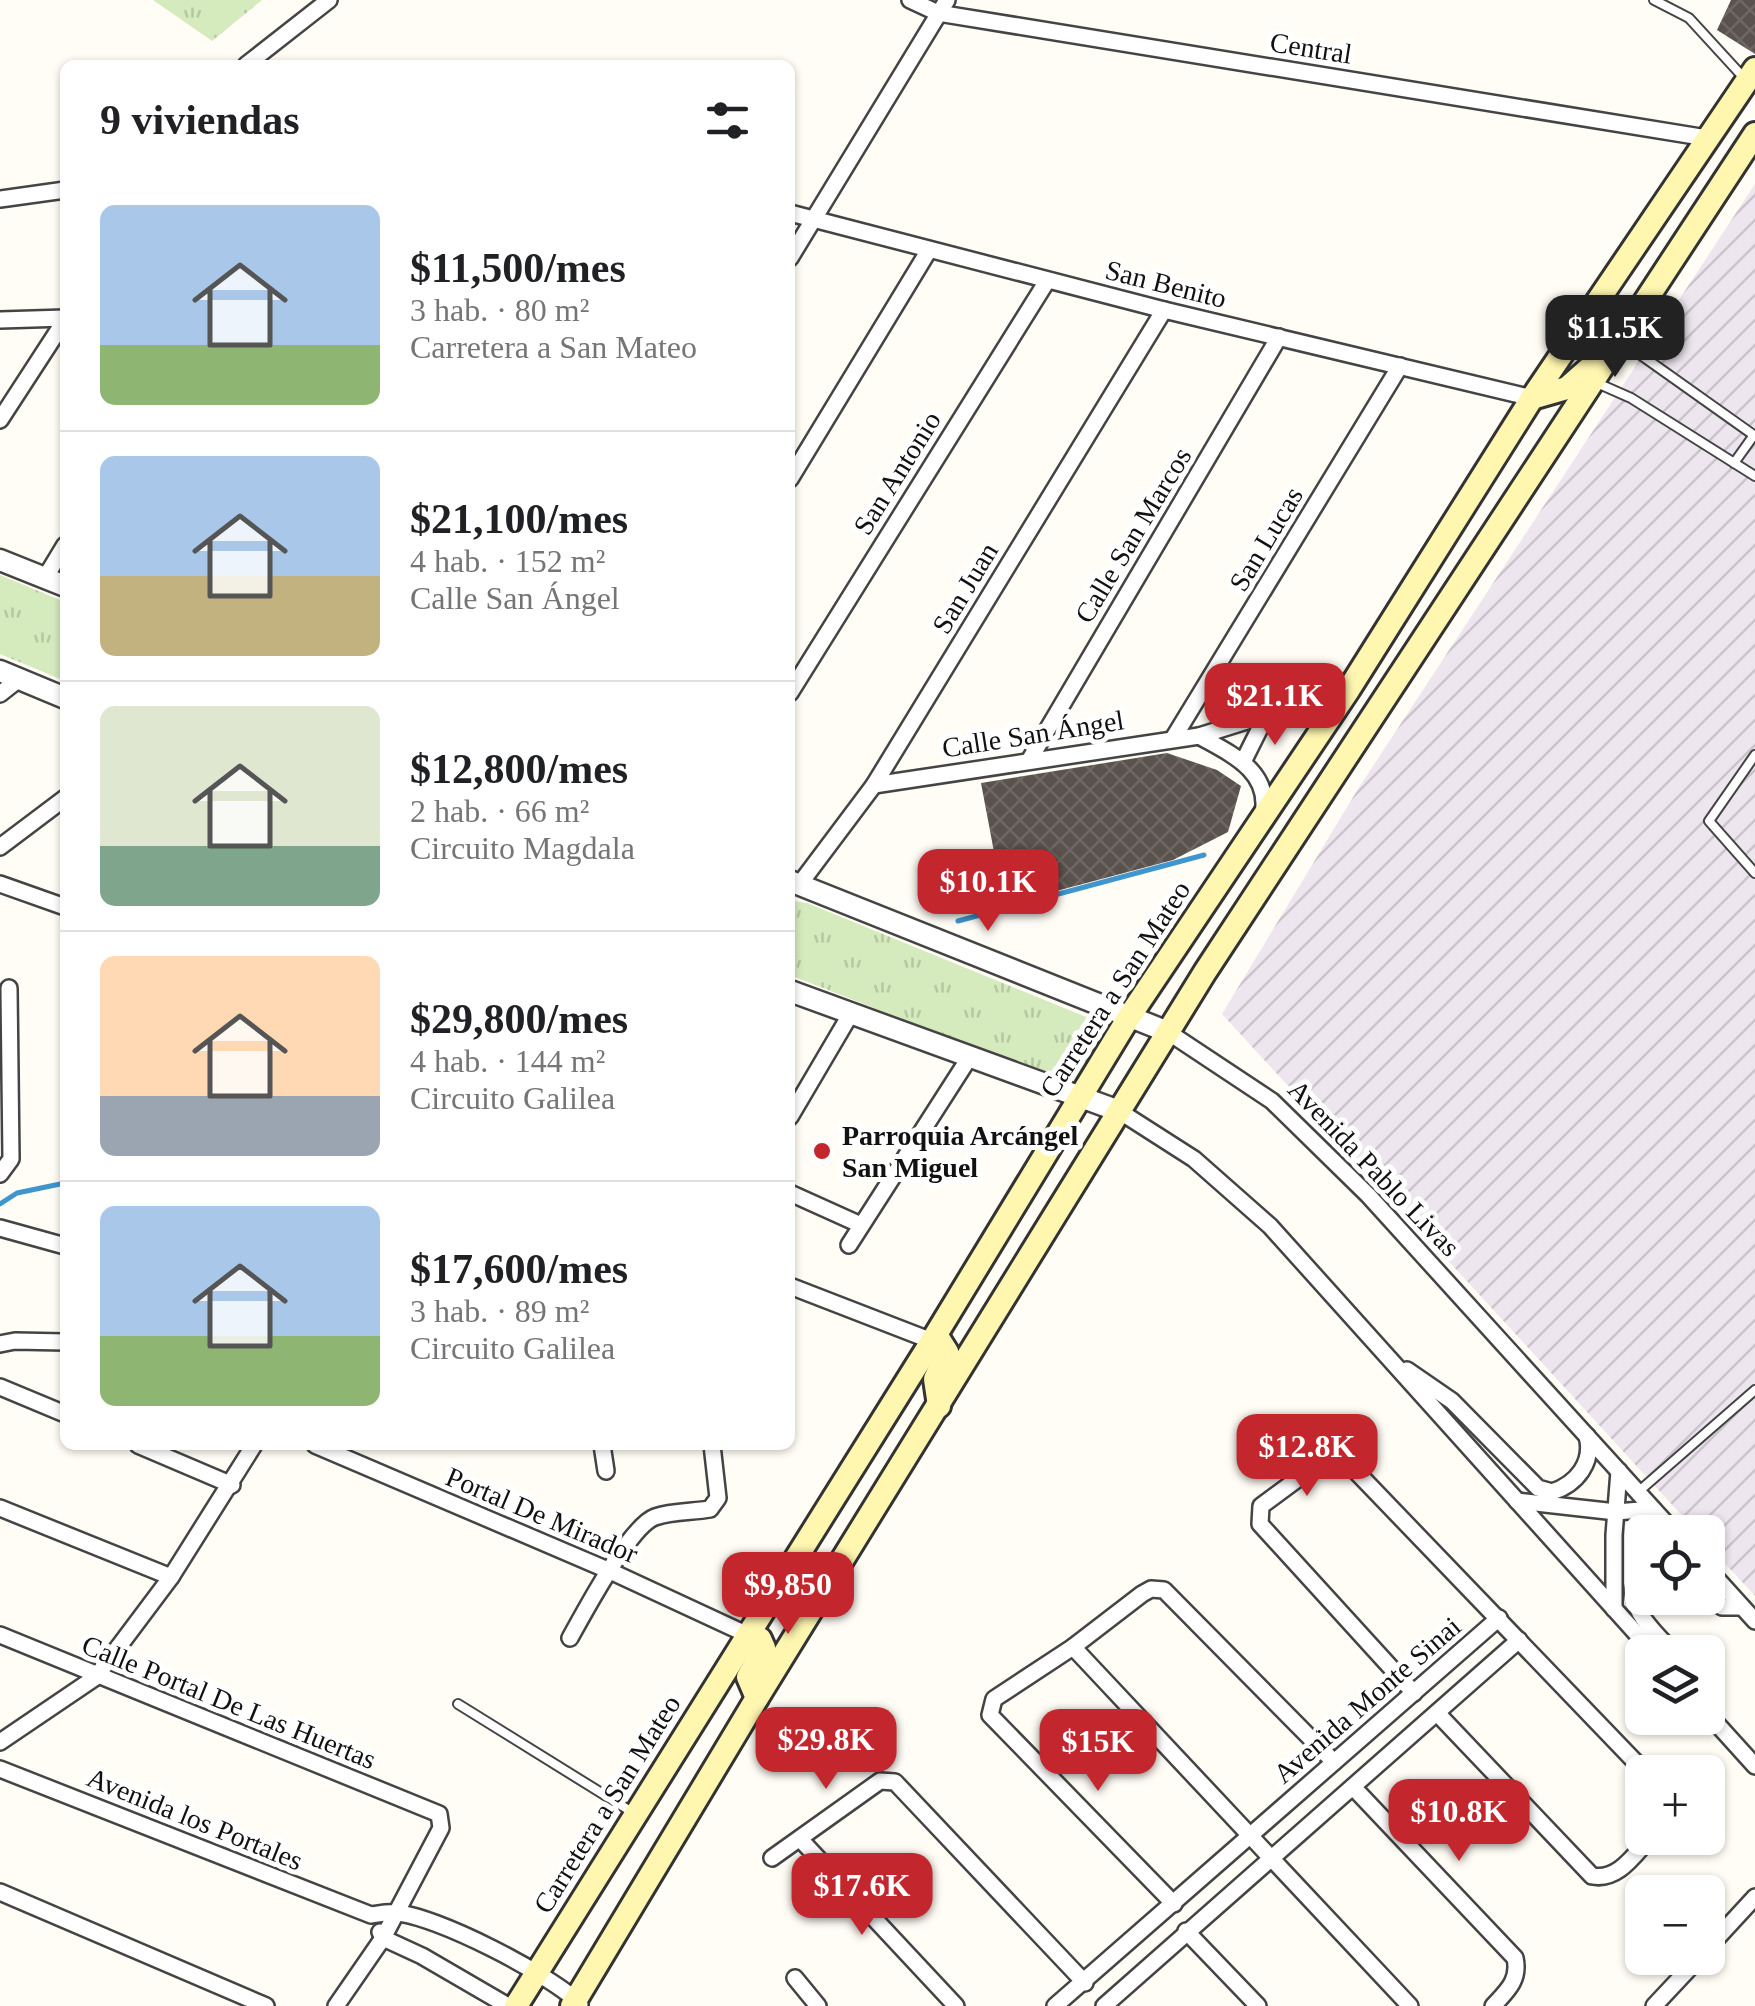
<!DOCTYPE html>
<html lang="es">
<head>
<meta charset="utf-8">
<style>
	body { margin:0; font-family:"Times New Roman",serif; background:#f6f6f6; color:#202124; height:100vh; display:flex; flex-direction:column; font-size:38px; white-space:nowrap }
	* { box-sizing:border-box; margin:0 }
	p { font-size:32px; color:#757577 }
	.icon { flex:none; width:55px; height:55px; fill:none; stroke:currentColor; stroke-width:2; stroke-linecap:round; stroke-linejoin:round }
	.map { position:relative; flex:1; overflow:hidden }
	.details { position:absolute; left:60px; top:60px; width:735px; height:1390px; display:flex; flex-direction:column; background:#fff; border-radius:15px; box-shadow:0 2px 8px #0004 }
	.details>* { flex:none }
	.tools { position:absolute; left:1625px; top:1515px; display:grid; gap:20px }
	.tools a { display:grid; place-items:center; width:100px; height:100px; border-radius:15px; background:#fff; box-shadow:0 2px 8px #0004; font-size:50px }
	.price { position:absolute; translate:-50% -85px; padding:0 22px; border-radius:20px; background:#c4262e; color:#fff; font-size:32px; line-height:65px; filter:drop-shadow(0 2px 5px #0008) }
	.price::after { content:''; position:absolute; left:50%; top:60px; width:30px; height:22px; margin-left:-15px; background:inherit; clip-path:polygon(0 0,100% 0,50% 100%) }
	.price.on { background:#222; color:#fff }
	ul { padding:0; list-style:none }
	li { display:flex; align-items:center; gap:30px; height:250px; padding:0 40px }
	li+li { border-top:2px solid #e0e0e0 }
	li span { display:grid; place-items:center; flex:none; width:280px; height:200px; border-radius:15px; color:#555 }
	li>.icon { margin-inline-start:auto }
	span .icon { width:120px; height:120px; fill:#fffc; stroke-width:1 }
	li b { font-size:42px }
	h2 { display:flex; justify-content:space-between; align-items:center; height:120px; padding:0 40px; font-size:42px }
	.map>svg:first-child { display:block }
	.industrial { fill:url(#industrial-furrows) }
	.grass { fill:url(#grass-tufts) }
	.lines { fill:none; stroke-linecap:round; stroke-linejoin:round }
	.stream { stroke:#3f96cf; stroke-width:5 }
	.building { fill:url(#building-cross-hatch) }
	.service-casing { stroke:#444; stroke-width:12 }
	.minor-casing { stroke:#444; stroke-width:20 }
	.tertiary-casing { stroke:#444; stroke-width:25 }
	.secondary-casing { stroke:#333; stroke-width:28 }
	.service { stroke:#fff; stroke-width:8 }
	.minor { stroke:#fff; stroke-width:15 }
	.tertiary { stroke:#fff; stroke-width:20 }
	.secondary { stroke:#fff6b0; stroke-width:22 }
	.poi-dot { fill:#c4262e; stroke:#fff; stroke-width:4 }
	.labels { text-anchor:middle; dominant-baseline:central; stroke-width:10; stroke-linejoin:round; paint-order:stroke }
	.street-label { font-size:28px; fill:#111; stroke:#fff }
	.poi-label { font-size:28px; font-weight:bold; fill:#111; stroke:#fff; text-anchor:start }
</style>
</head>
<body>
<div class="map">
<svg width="1755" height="2006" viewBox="0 0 1755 2006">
	<defs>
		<pattern id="industrial-furrows" width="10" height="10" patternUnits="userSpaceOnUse" patternTransform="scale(2.5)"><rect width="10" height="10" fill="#eee6ef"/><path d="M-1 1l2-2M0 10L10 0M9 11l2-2" fill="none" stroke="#cbc4cc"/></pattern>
		<pattern id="grass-tufts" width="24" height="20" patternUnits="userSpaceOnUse" patternTransform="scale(2.5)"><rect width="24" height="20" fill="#d5ebbd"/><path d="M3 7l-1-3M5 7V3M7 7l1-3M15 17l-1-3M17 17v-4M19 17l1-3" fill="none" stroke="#b6c8a1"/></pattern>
		<pattern id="building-cross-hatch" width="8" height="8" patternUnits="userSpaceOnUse" patternTransform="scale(2.5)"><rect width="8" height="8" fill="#5a524d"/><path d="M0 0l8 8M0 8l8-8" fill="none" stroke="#6d6662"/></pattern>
	</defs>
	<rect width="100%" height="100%" fill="#fffdf5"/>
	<polygon class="industrial" points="1755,184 1755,1596 1708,1545 1708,1532 1697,1532 1222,1014 1358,789"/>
	<g class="grass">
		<polygon points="153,0 262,0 212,41"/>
		<polygon points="0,575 65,602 65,681 0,654"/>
		<polygon points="792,901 807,903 1091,1019 1099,1026 1103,1046 1084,1076 1065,1083 790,975"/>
	</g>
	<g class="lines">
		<g class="stream">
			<polyline points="958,921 1204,855"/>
			<polyline points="0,1204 17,1193 65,1183"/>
		</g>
	</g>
	<g class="building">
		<polygon points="1731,0 1755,0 1755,54 1717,30"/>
		<polygon points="1167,753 1217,770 1241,786 1228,832 1173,860 1004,905 981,783"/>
	</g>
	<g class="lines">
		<defs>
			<g id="service">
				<polyline points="1654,0 1689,18 1744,78"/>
				<polyline points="1624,343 1755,436"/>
				<polyline points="1597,383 1631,398 1755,476"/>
				<polyline points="1734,463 1754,435"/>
				<polyline points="1755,755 1709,821 1755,873"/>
				<polyline points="1638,1492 1755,1390"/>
				<polyline points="458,1704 632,1812"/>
			</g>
			<g id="minor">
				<polyline points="910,0 938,13 1707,138"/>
				<polyline points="246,65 329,0"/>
				<polyline points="0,199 65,190"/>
				<polyline points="790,213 1164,310 1532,398"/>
				<polyline points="790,258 947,0"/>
				<polyline points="0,320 65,318"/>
				<polyline points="0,420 65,320"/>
				<polyline points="790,479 929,250"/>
				<polyline points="45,578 65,545"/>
				<polyline points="790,693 1047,281"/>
				<polyline points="0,694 19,679"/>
				<path d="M1199,736C1231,754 1271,771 1263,814"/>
				<polyline points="1174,737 1400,366"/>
				<polyline points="1030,759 1279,337"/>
				<polyline points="1243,762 1267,714"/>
				<polyline points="874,785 1199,736 1349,689"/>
				<polyline points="0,847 65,798"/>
				<polyline points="0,884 65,907"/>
				<polyline points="799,885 874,785 1164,310"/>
				<polyline points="1168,1032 1272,1101 1368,1195 1674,1532"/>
				<polyline points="1119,1111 1194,1159 1270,1226 1653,1652"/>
				<polyline points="790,1117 850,1015"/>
				<polyline points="0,1174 11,1159 9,988"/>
				<polyline points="790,1193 861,1225"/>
				<polyline points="0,1228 65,1246"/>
				<polyline points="849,1245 969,1058"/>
				<polyline points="790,1286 932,1341"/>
				<polyline points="0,1344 15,1341 65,1342"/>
				<path d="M1407,1370L1452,1401L1538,1488L1552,1492C1577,1484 1594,1462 1587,1436"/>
				<polyline points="0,1387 65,1414"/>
				<polyline points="138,1445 232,1485"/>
				<polyline points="315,1445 610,1571 748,1635"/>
				<polyline points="602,1445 606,1471"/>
				<polyline points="1517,1501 1616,1512 1653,1509"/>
				<polyline points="0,1508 171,1577"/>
				<path d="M1642,1569C1619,1603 1651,1628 1673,1652"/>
				<polyline points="1708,1569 1755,1621"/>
				<polyline points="1708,1591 1722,1607 1742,1607"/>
				<polyline points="1614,1609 1614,1535 1619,1471"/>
				<polyline points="0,1635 439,1814 441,1828 383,1938 336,2006"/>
				<path d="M570,1638C585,1611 630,1526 655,1517C672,1511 693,1512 710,1509L718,1498L712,1445"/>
				<polyline points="1073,1647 1410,2006"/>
				<polyline points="1414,1693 1260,1524 1261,1506 1326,1458 1346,1461 1645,1772"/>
				<path d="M1437,1713L1592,1876C1618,1881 1634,1855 1650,1838"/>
				<polyline points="1708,1714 1755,1766"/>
				<polyline points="0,1742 96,1677 171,1577 254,1445"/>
				<path d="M0,1769L371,1915C379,1914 387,1912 395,1913C434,1914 553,1976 580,2004"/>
				<path d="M1353,1787L1515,1958C1520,1980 1507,1991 1493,2006"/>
				<polyline points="800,1839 956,2006"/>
				<polyline points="772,1858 880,1781 895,1782 1085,1983"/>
				<polyline points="0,1892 266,2006"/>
				<polyline points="1174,1904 990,1715 994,1699 1073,1647 1142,1594 1151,1589 1164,1590 1334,1762"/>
				<polyline points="1186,1931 1258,2006"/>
				<polyline points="380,1932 383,1938 422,1956 508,2006"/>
				<polyline points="1708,1948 1755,1897"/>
				<polyline points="795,1978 818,2006"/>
				<polyline points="1055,2006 1499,1618"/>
				<polyline points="1104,2006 1519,1640"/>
				<polyline points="1654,2006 1699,1958"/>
			</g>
			<g id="tertiary">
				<polyline points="0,560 65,586"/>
				<polyline points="0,671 65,698"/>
				<polyline points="790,881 1168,1032"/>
				<polyline points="790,991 1119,1111"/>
			</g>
			<g id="secondary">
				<polyline points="1532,398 1567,388 1593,365"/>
				<polyline points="932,1341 940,1341 947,1352 935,1379 939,1406"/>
				<polyline points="748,1635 760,1639 764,1648 748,1677 757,1698"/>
				<polyline points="516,2006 932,1341 1129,1017 1349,689 1532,398 1755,69"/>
				<polyline points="572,2006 757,1698 1205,972 1755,134"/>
			</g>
		</defs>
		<use href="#service" class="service-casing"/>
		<use href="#minor" class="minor-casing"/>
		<use href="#tertiary" class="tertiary-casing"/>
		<use href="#secondary" class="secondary-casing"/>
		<use href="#service" class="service"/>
		<use href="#minor" class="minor"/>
		<use href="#tertiary" class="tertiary"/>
		<use href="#secondary" class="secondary"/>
	</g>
	<circle class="poi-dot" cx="822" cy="1151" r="10"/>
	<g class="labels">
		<g class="street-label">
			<text transform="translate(1311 48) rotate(9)">Central</text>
			<text transform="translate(1166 284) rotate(14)">San Benito</text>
			<text transform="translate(897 473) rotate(-58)">San Antonio</text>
			<text transform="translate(1133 535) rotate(-59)">Calle San Marcos</text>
			<text transform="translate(1266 539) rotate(-59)">San Lucas</text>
			<text transform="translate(965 588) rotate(-59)">San Juan</text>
			<text transform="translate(1033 734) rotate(-9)">Calle San Ángel</text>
			<text transform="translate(1115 989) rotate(-57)">Carretera a San Mateo</text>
			<text transform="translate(1374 1168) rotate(46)">Avenida Pablo Livas</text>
			<text transform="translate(542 1515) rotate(23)">Portal De Mirador</text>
			<text transform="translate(1367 1700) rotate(-41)">Avenida Monte Sinai</text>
			<text transform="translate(229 1702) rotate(22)">Calle Portal De Las Huertas</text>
			<text transform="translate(607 1804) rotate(-58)">Carretera a San Mateo</text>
			<text transform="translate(195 1819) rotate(22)">Avenida los Portales</text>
		</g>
		<g class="poi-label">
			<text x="842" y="1135">Parroquia Arcángel<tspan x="842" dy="32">San Miguel</tspan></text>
		</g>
	</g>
</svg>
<div class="tools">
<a><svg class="icon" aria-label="locate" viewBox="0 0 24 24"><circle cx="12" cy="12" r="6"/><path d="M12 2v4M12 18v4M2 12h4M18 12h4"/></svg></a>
<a><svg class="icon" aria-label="layers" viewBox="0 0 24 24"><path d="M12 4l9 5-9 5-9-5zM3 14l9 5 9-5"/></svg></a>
<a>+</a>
<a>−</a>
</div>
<b class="price on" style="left:1615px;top:380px">$11.5K</b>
<b class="price" style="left:1275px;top:748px">$21.1K</b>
<b class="price" style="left:988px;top:934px">$10.1K</b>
<b class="price" style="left:1307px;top:1499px">$12.8K</b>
<b class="price" style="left:788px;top:1637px">$9,850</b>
<b class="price" style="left:826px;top:1792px">$29.8K</b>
<b class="price" style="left:1098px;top:1794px">$15K</b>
<b class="price" style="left:1459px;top:1864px">$10.8K</b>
<b class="price" style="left:862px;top:1938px">$17.6K</b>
<section class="details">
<h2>9 viviendas<svg class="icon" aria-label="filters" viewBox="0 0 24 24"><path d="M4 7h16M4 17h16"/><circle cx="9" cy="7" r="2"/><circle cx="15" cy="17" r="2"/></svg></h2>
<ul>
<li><span style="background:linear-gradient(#a9c7e8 70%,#8fb573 0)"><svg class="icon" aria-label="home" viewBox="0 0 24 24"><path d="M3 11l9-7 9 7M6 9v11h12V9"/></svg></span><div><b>$11,500/mes</b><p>3 hab. · 80 m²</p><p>Carretera a San Mateo</p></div></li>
<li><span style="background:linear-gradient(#a9c7e8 60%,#c2b280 0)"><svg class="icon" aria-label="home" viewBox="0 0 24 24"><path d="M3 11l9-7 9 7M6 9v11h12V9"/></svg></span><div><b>$21,100/mes</b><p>4 hab. · 152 m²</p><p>Calle San Ángel</p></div></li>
<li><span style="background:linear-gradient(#dfe7d0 70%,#7fa58c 0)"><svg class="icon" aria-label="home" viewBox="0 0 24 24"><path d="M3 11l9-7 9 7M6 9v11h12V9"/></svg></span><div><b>$12,800/mes</b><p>2 hab. · 66 m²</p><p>Circuito Magdala</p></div></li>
<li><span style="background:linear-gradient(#ffd9b3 70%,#9aa5b1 0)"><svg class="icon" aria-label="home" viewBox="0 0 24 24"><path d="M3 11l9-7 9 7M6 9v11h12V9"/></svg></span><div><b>$29,800/mes</b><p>4 hab. · 144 m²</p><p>Circuito Galilea</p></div></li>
<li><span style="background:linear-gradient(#a9c7e8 65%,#8fb573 0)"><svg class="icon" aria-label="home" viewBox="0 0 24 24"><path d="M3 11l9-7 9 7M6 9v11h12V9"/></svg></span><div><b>$17,600/mes</b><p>3 hab. · 89 m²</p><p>Circuito Galilea</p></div></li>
</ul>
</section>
</div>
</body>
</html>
